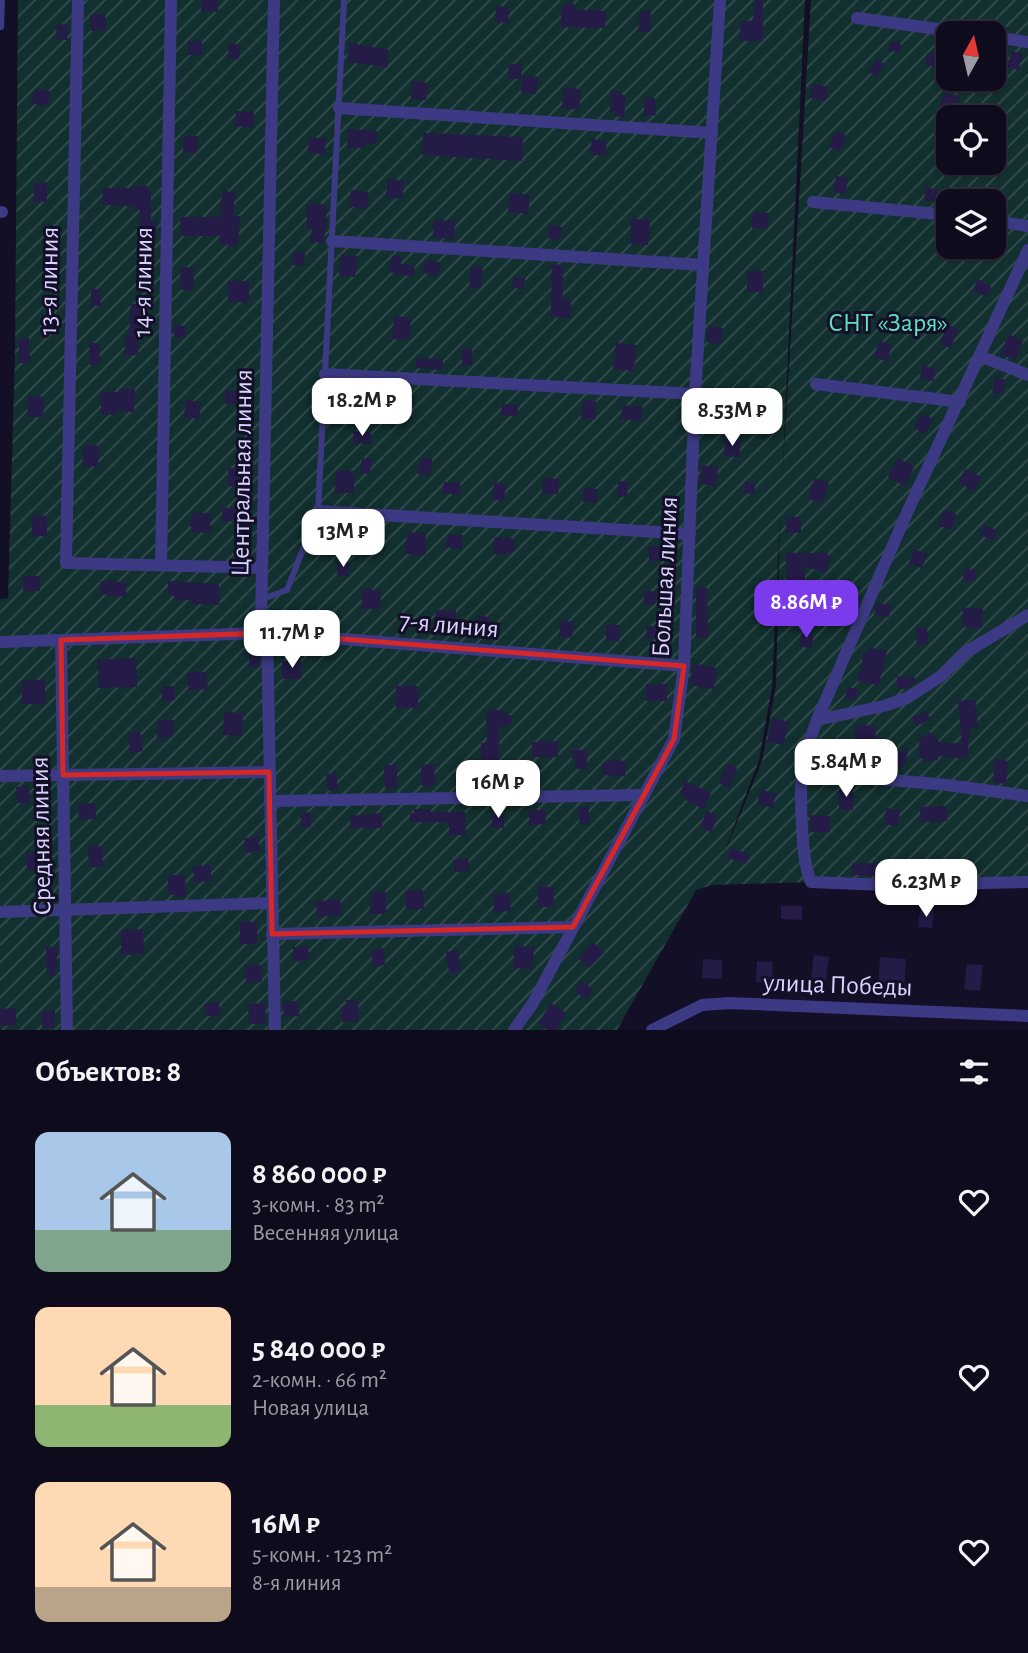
<!DOCTYPE html>
<html lang="ru">
<head>
<meta charset="utf-8">
<style>
	body { margin:0; font-family:"Alegreya Sans",sans-serif; background:#1c1929; color:#f1f3f6; height:100vh; display:flex; flex-direction:column; font-size:26px; white-space:nowrap }
	* { box-sizing:border-box; margin:0 }
	p { font-size:23px; color:#9b9ba3 }
	.icon { flex:none; width:38px; height:38px; fill:none; stroke:currentColor; stroke-width:2; stroke-linecap:round; stroke-linejoin:round }
	.map { position:relative; height:1030px; overflow:hidden }
	.details { display:flex; flex-direction:column; background:#0e0b1c; flex:1 }
	.details>* { flex:none }
	.needle { width:46px; rotate:8deg }
	.fabs { position:absolute; left:936px; top:21px; display:grid; gap:14px }
	.fabs a { display:grid; place-items:center; width:70px; height:70px; border-radius:14px; background:#0e0b1c; box-shadow:0 2px 5px #0004,0 0 0 2px #2e2b3b; font-size:35px }
	.price { position:absolute; translate:-50% -60px; padding:0 16px; border-radius:14px; background:#fff; color:#222; font-size:23px; line-height:46px; filter:drop-shadow(0 2px 4px #0008) }
	.price::after { content:''; position:absolute; left:50%; top:42px; width:21px; height:16px; margin-left:-10px; background:inherit; clip-path:polygon(0 0,100% 0,50% 100%) }
	.price.selected { background:#7c3aed; color:#fff }
	ul { padding:0; list-style:none }
	li { display:flex; align-items:center; gap:21px; height:175px; padding:0 35px }
	li span { display:grid; place-items:center; flex:none; width:196px; height:140px; border-radius:14px; color:#555 }
	li>.icon { margin-inline-start:auto }
	span .icon { width:84px; height:84px; fill:#fffc; stroke-width:1 }
	li b { font-size:30px }
	h2 { display:flex; justify-content:space-between; align-items:center; height:84px; padding:0 35px; font-size:30px }
	.map>svg:first-child { display:block }
	.garden { fill:url(#garden-furrows); fill-rule:evenodd }
	.building { fill:#241b47 }
	.lines { fill:none; stroke-linecap:round; stroke-linejoin:round }
	.lane { stroke:#3d3a85; stroke-width:6 }
	.street { stroke:#3d3a85; stroke-width:12 }
	.marked { fill:none; stroke:#d62828; stroke-width:5; stroke-linejoin:round }
	.labels { text-anchor:middle; dominant-baseline:central; stroke-width:6; stroke-linejoin:round; paint-order:stroke }
	.street-label { font-size:26px; fill:#d9d4ff; stroke:#130f26 }
	.park-label { font-size:26px; fill:#5fe0c0; stroke:#130f26 }
</style>
</head>
<body>
<div class="map">
<svg width="1028" height="1030" viewBox="0 0 1028 1030">
	<defs>
		<pattern id="garden-furrows" width="10" height="10" patternUnits="userSpaceOnUse" patternTransform="scale(1.75)"><rect width="10" height="10" fill="#12302f"/><path d="M-1 1l2-2M0 10L10 0M9 11l2-2" fill="none" stroke="#344d4e"/></pattern>
	</defs>
	<rect width="100%" height="100%" fill="#130f26"/>
	<path class="garden" d="M18,0H805L782,482L811,0H1028V882H811L712,885L696,890L617,1030H0V599L8,598L15,351ZM948,33H994V79H948ZM948,117H994V163H948ZM948,201H994V247H948ZM780,517L776,686L762,761L721,861L759,760L772,687Z"/>
	<g class="building">
		<polygon points="201,0 218,0 218,12 201,11"/>
		<polygon points="755,0 763,0 763,41 740,41 740,21 753,21"/>
		<polygon points="564,4 574,4 577,10 606,11 605,28 561,27 561,8 564,8"/>
		<polygon points="496,6 509,7 508,23 495,22"/>
		<polygon points="640,11 651,12 650,32 638,31"/>
		<polygon points="105,14 106,30 91,31 90,15"/>
		<polygon points="57,24 68,25 67,40 56,39"/>
		<rect x="188" y="41" width="14" height="14"/>
		<polygon points="890,41 901,42 900,52 889,51"/>
		<polygon points="349,43 389,50 387,67 347,62"/>
		<polygon points="229,44 240,44 239,59 228,58"/>
		<polygon points="1012,51 1023,54 1018,70 1007,67"/>
		<polygon points="927,53 939,54 938,67 926,66"/>
		<polygon points="876,59 884,64 877,77 869,72"/>
		<polygon points="994,61 1005,66 994,91"/>
		<polygon points="509,64 522,65 521,79 508,79"/>
		<polygon points="523,75 538,77 536,94 521,92"/>
		<polygon points="412,81 428,83 426,100 411,98"/>
		<polygon points="813,84 828,87 825,101 810,98"/>
		<polygon points="564,88 581,89 579,110 562,108"/>
		<polygon points="34,89 50,91 49,106 32,104"/>
		<polygon points="611,90 617,91 626,97 624,117 615,116 615,112 610,112"/>
		<polygon points="945,92 960,97 954,113 939,107"/>
		<polygon points="644,98 655,98 656,115 644,116"/>
		<polygon points="236,111 254,112 254,127 235,126"/>
		<polygon points="348,129 377,131 376,144 365,143 365,148 347,147"/>
		<polygon points="835,132 846,135 840,151 829,147"/>
		<polygon points="423,133 523,137 522,161 422,155"/>
		<polygon points="184,136 198,136 197,153 183,152"/>
		<polygon points="309,138 326,138 325,154 308,153"/>
		<polygon points="592,139 607,141 605,156 590,154"/>
		<polygon points="836,176 848,178 845,194 834,192"/>
		<polygon points="388,179 404,181 402,199 386,197"/>
		<polygon points="47,182 47,202 34,202 34,183"/>
		<polygon points="132,186 148,186 148,193 151,193 151,222 157,222 156,239 139,239 140,210 134,210 134,206 102,205 103,188 132,188"/>
		<polygon points="926,188 938,189 937,202 924,200"/>
		<polygon points="351,190 368,192 367,208 349,207"/>
		<polygon points="222,191 235,192 233,216 240,216 238,246 220,245 220,236 181,236 180,217 220,217"/>
		<polygon points="510,193 530,195 528,214 508,212"/>
		<polygon points="307,204 323,204 323,207 327,207 324,243 310,242 312,227 307,227"/>
		<polygon points="753,212 769,213 767,229 752,228"/>
		<polygon points="631,219 650,220 648,245 630,244"/>
		<polygon points="434,220 455,221 454,239 433,238"/>
		<polygon points="550,225 562,227 560,240 548,238"/>
		<polygon points="294,251 305,253 303,266 292,265"/>
		<polygon points="341,254 357,256 355,277 339,276"/>
		<polygon points="392,256 402,257 401,264 415,265 414,277 389,272"/>
		<polygon points="425,260 440,262 439,275 423,273"/>
		<polygon points="552,264 563,265 563,298 571,299 570,318 551,317"/>
		<polygon points="193,267 194,290 181,290 180,268"/>
		<polygon points="471,267 483,268 481,288 469,287"/>
		<rect x="747" y="271" width="16" height="21"/>
		<polygon points="514,277 525,278 524,289 512,288"/>
		<polygon points="978,279 991,287 986,297 973,290"/>
		<rect x="228" y="281" width="21" height="21"/>
		<polygon points="91,289 100,289 101,306 91,305"/>
		<polygon points="131,304 146,304 144,321 139,321 138,355 125,355 125,335 129,335"/>
		<polygon points="394,316 411,318 409,340 392,339"/>
		<polygon points="947,324 958,329 951,348 940,344"/>
		<polygon points="174,325 185,326 185,338 174,337"/>
		<polygon points="708,326 723,328 721,344 707,342"/>
		<polygon points="1009,334 1023,341 1015,360 1000,354"/>
		<polygon points="19,338 29,338 30,363 19,363"/>
		<polygon points="879,341 892,345 887,361 874,357"/>
		<polygon points="89,343 99,343 100,364 90,365"/>
		<polygon points="616,343 636,345 634,371 613,369"/>
		<rect x="462" y="349" width="10" height="16"/>
		<polygon points="417,358 443,359 442,370 416,368"/>
		<polygon points="923,366 936,369 933,381 920,377"/>
		<polygon points="996,377 1006,380 1002,395 992,392"/>
		<polygon points="386,388 387,411 344,408 345,394 376,396 375,389"/>
		<polygon points="119,389 135,389 134,412 115,411 115,415 101,414 101,392 119,392"/>
		<rect x="225" y="391" width="12" height="13"/>
		<polygon points="715,391 728,393 727,409 713,407"/>
		<polygon points="28,396 44,397 43,417 27,417"/>
		<polygon points="186,400 201,402 199,419 184,417"/>
		<polygon points="583,400 597,402 595,419 581,418"/>
		<polygon points="502,404 518,405 517,416 501,415"/>
		<polygon points="622,405 643,407 641,421 621,419"/>
		<polygon points="922,413 933,419 925,434 914,428"/>
		<polygon points="353,431 371,433 370,444 353,443"/>
		<polygon points="725,439 740,439 740,457 724,456"/>
		<polygon points="84,445 99,446 98,467 82,466"/>
		<polygon points="421,457 432,459 430,476 418,474"/>
		<polygon points="362,458 372,459 370,474 360,473"/>
		<polygon points="898,458 914,467 905,486 888,477"/>
		<polygon points="701,466 718,467 716,486 700,484"/>
		<polygon points="228,468 245,469 244,487 228,486"/>
		<polygon points="965,469 981,477 974,491 959,483"/>
		<polygon points="336,470 354,471 354,493 335,493"/>
		<polygon points="543,478 559,479 558,494 542,493"/>
		<polygon points="815,478 829,483 822,504 807,498"/>
		<polygon points="618,481 628,482 627,497 617,496"/>
		<polygon points="444,482 460,483 459,495 443,493"/>
		<polygon points="494,482 506,484 504,501 492,499"/>
		<polygon points="745,482 755,483 754,494 744,493"/>
		<polygon points="584,488 598,489 597,503 583,502"/>
		<polygon points="222,508 242,508 241,520 222,522"/>
		<polygon points="944,510 957,515 951,530 938,525"/>
		<polygon points="192,513 211,513 210,533 192,532 192,528 188,523 192,519"/>
		<rect x="32" y="516" width="15" height="20"/>
		<rect x="786" y="517" width="15" height="16"/>
		<polygon points="338,525 351,526 349,541 337,540"/>
		<polygon points="984,525 998,531 994,541 980,535"/>
		<polygon points="407,532 426,533 425,555 405,554"/>
		<polygon points="448,534 463,535 462,549 446,547"/>
		<polygon points="495,537 515,539 514,552 507,552 507,555 493,554"/>
		<rect x="649" y="546" width="13" height="15"/>
		<polygon points="914,549 927,554 922,568 909,563"/>
		<polygon points="786,553 824,553 831,556 826,573 805,566 805,586 786,585"/>
		<polygon points="338,562 349,562 348,576 337,575"/>
		<polygon points="964,569 976,570 975,582 963,580"/>
		<rect x="23" y="576" width="17" height="15"/>
		<polygon points="101,581 126,582 126,597 100,594"/>
		<polygon points="168,581 219,584 219,605 192,604 192,600 174,600 174,595 168,595"/>
		<polygon points="696,588 707,588 708,638 696,637"/>
		<polygon points="362,589 381,590 380,609 362,609"/>
		<polygon points="645,590 657,592 655,605 643,604"/>
		<polygon points="819,595 832,596 831,609 817,608"/>
		<polygon points="877,603 891,605 889,617 874,615"/>
		<polygon points="963,608 983,609 982,628 962,627"/>
		<polygon points="436,610 456,611 455,628 434,626"/>
		<polygon points="478,616 490,617 489,632 477,632"/>
		<polygon points="561,620 574,622 572,638 559,636"/>
		<polygon points="606,625 620,625 619,641 606,641"/>
		<polygon points="647,626 659,627 659,639 646,638"/>
		<polygon points="927,627 928,645 917,645 916,628"/>
		<polygon points="802,633 814,635 811,648 799,646"/>
		<polygon points="869,648 887,650 878,688 877,685 857,681 859,671 861,671 863,653 868,653"/>
		<rect x="249" y="651" width="10" height="16"/>
		<polygon points="136,658 137,687 99,688 98,660"/>
		<rect x="282" y="661" width="19" height="18"/>
		<polygon points="693,663 717,668 714,689 690,685"/>
		<polygon points="206,672 208,689 189,690 187,673"/>
		<polygon points="897,676 915,677 915,683 905,689 897,688"/>
		<rect x="22" y="680" width="23" height="24"/>
		<rect x="646" y="684" width="21" height="17"/>
		<polygon points="174,686 175,700 162,701 162,687"/>
		<rect x="396" y="686" width="22" height="22"/>
		<polygon points="847,687 858,689 856,701 845,698"/>
		<polygon points="975,700 978,728 970,728 967,759 938,756 938,760 924,761 924,758 919,759 919,740 930,732 940,742 962,744 958,701"/>
		<polygon points="490,710 502,710 502,712 512,716 512,722 505,727 499,727 499,762 481,762 481,743 487,743 486,712"/>
		<polygon points="927,711 930,720 916,726 912,717"/>
		<polygon points="224,712 243,713 242,736 223,735"/>
		<polygon points="773,718 789,722 783,745 767,741"/>
		<polygon points="157,720 173,720 173,737 157,738"/>
		<polygon points="861,725 876,726 874,749 859,748 859,745 853,745 855,726 861,727"/>
		<polygon points="140,732 143,751 130,753 128,733"/>
		<polygon points="558,741 558,757 532,757 532,742"/>
		<polygon points="908,747 906,764 897,770 875,769"/>
		<polygon points="572,750 587,750 587,769 576,769 575,759 572,759"/>
		<polygon points="995,759 1008,761 1006,784 993,782"/>
		<polygon points="611,760 626,761 625,776 602,775 602,763 611,763"/>
		<polygon points="428,764 434,765 435,784 428,787 421,785 421,766"/>
		<polygon points="727,764 737,768 729,787 719,783"/>
		<polygon points="384,765 397,765 397,787 385,788"/>
		<polygon points="336,773 338,789 328,791 326,774"/>
		<polygon points="685,781 711,793 704,809 685,800 686,797 680,794"/>
		<polygon points="29,786 30,803 17,803 16,787"/>
		<polygon points="839,788 853,789 853,810 839,810"/>
		<polygon points="761,790 776,794 772,808 757,804"/>
		<polygon points="95,803 96,819 79,819 78,804"/>
		<polygon points="588,806 590,822 580,824 578,808"/>
		<polygon points="947,806 947,821 921,822 920,807"/>
		<polygon points="886,808 900,810 898,826 884,824"/>
		<polygon points="414,809 431,810 431,812 465,812 466,835 449,835 449,822 410,822 410,813 414,813"/>
		<polygon points="529,810 545,810 546,824 529,825"/>
		<polygon points="707,811 718,816 711,832 700,827"/>
		<polygon points="311,812 311,827 301,827 301,813"/>
		<polygon points="381,813 382,828 350,828 351,816"/>
		<polygon points="492,813 504,814 504,828 492,827"/>
		<polygon points="810,815 830,816 830,832 811,832"/>
		<polygon points="258,837 260,851 246,853 244,838"/>
		<polygon points="102,846 103,867 89,867 88,847"/>
		<polygon points="731,848 749,854 746,864 728,858"/>
		<polygon points="48,851 48,869 27,870 26,852"/>
		<polygon points="468,858 469,871 455,872 453,860"/>
		<polygon points="852,863 878,863 878,876 852,875"/>
		<polygon points="210,865 212,881 194,882 193,866"/>
		<polygon points="168,875 185,875 186,897 175,897 175,895 168,894"/>
		<rect x="538" y="887" width="16" height="20"/>
		<polygon points="423,890 424,909 406,910 405,891"/>
		<polygon points="371,892 386,892 386,914 370,914"/>
		<polygon points="509,893 511,911 494,912 493,894"/>
		<polygon points="340,899 342,915 317,917 316,902"/>
		<polygon points="781,906 802,906 802,920 781,919"/>
		<polygon points="920,910 934,910 932,928 918,927"/>
		<rect x="240" y="922" width="17" height="22"/>
		<polygon points="143,929 144,954 121,955 121,930"/>
		<polygon points="593,942 604,953 589,968 578,958"/>
		<polygon points="46,946 57,947 57,975 49,976 49,970 47,970"/>
		<polygon points="308,946 309,960 294,962 293,947"/>
		<polygon points="515,946 534,947 532,969 513,968"/>
		<polygon points="383,948 385,965 373,967 371,950"/>
		<polygon points="458,950 461,972 449,973 446,952"/>
		<polygon points="814,955 829,957 826,980 811,978"/>
		<polygon points="880,957 906,959 904,993 878,991"/>
		<polygon points="703,959 722,960 722,979 702,978"/>
		<polygon points="757,961 773,962 772,983 756,982"/>
		<polygon points="967,964 983,965 980,991 964,989"/>
		<polygon points="245,965 261,965 262,982 246,983"/>
		<polygon points="581,982 593,989 587,999 575,992"/>
		<polygon points="346,1000 358,1000 359,1021 342,1022 341,1007 346,1007"/>
		<polygon points="298,1001 299,1016 284,1017 283,1002"/>
		<polygon points="205,1003 219,1003 220,1016 205,1016"/>
		<polygon points="266,1003 265,1024 249,1024 248,1004"/>
		<polygon points="551,1003 566,1013 556,1030 547,1030 538,1024"/>
		<polygon points="16,1008 16,1025 0,1026 0,1009"/>
		<rect x="42" y="1011" width="13" height="16"/>
	</g>
	<g class="lines">
		<g class="lane">
			<polyline points="1,27 2,0"/>
			<polyline points="262,599 287,590 318,511 344,0"/>
		</g>
		<g class="street">
			<polyline points="78,0 66,563 262,568"/>
			<polyline points="274,0 261,620 267,633 275,1030"/>
			<polyline points="857,18 967,33"/>
			<polyline points="994,37 1028,42"/>
			<polyline points="339,108 712,133"/>
			<polyline points="813,202 948,215"/>
			<polyline points="0,212 2,212"/>
			<polyline points="994,221 1028,226"/>
			<polyline points="332,241 703,265"/>
			<path d="M1028,250L906,515L817,720C811,737 803,755 802,773C800,798 801,860 811,882L885,885L1028,882"/>
			<polyline points="980,356 1028,375"/>
			<polyline points="325,374 695,394"/>
			<polyline points="816,384 960,402"/>
			<polyline points="318,511 690,534"/>
			<polyline points="161,565 171,0"/>
			<polyline points="61,640 67,1030"/>
			<polyline points="0,642 267,633 684,666"/>
			<polyline points="817,720 884,706 907,698 941,676 966,652 1028,615"/>
			<polyline points="802,772 947,785 1028,796"/>
			<polyline points="0,776 269,772"/>
			<polyline points="270,801 643,795"/>
			<polyline points="0,912 271,903"/>
			<polyline points="272,934 573,927"/>
			<polyline points="514,1030 533,1003 674,739 684,666 695,394 720,0"/>
			<polyline points="652,1030 702,1005 730,1003 1028,1016"/>
		</g>
	</g>
	<path class="marked" d="M267,633L684,666L674,739L573,927L272,934L269,772L63,775L61,640Z"/>
	<g class="labels">
		<g class="street-label">
			<text transform="translate(49 281) rotate(-89)">13-я линия</text>
			<text transform="translate(143 282) rotate(-89)">14-я линия</text>
			<text transform="translate(242 473) rotate(-89)">Центральная линия</text>
			<text transform="translate(665 577) rotate(-87)">Большая линия</text>
			<text transform="translate(449 625) rotate(5)">7-я линия</text>
			<text transform="translate(41 836) rotate(-91)">Средняя линия</text>
			<text transform="translate(838 985) rotate(2)">улица Победы</text>
		</g>
		<g class="park-label">
			<text x="888" y="323">СНТ «Заря»</text>
		</g>
	</g>
</svg>
<div class="fabs">
<a><svg class="needle" viewBox="-14 -14 28 28"><path d="M0-13l5 13h-10z" fill="#e53935"/><path d="M0 13l5-13h-10z" fill="#9b9ba3"/></svg></a>
<a><svg class="icon" aria-label="locate" viewBox="0 0 24 24"><circle cx="12" cy="12" r="6"/><path d="M12 2v4M12 18v4M2 12h4M18 12h4"/></svg></a>
<a><svg class="icon" aria-label="layers" viewBox="0 0 24 24"><path d="M12 4l9 5-9 5-9-5zM3 14l9 5 9-5"/></svg></a>
</div>
<b class="price" style="left:362px;top:438px">18.2M ₽</b>
<b class="price" style="left:732px;top:448px">8.53M ₽</b>
<b class="price" style="left:343px;top:569px">13M ₽</b>
<b class="price selected" style="left:806px;top:640px">8.86M ₽</b>
<b class="price" style="left:292px;top:670px">11.7M ₽</b>
<b class="price" style="left:846px;top:799px">5.84M ₽</b>
<b class="price" style="left:498px;top:820px">16M ₽</b>
<b class="price" style="left:926px;top:919px">6.23M ₽</b>
</div>
<section class="details">
<h2>Объектов: 8<svg class="icon" aria-label="filters" viewBox="0 0 24 24"><path d="M4 7h16M4 17h16"/><circle cx="9" cy="7" r="2"/><circle cx="15" cy="17" r="2"/></svg></h2>
<ul>
<li><span style="background:linear-gradient(#a9c7e8 70%,#7fa58c 0)"><svg class="icon" aria-label="home" viewBox="0 0 24 24"><path d="M3 11l9-7 9 7M6 9v11h12V9"/></svg></span><div><b>8 860 000 ₽</b><p>3-комн. · 83 m²</p><p>Весенняя улица</p></div><svg class="icon" aria-label="heart" viewBox="0 0 24 24"><path d="M12 20l-8-8c-3-5 5-10 8-4 3-6 11-1 8 4z"/></svg></li>
<li><span style="background:linear-gradient(#ffd9b3 70%,#8fb573 0)"><svg class="icon" aria-label="home" viewBox="0 0 24 24"><path d="M3 11l9-7 9 7M6 9v11h12V9"/></svg></span><div><b>5 840 000 ₽</b><p>2-комн. · 66 m²</p><p>Новая улица</p></div><svg class="icon" aria-label="heart" viewBox="0 0 24 24"><path d="M12 20l-8-8c-3-5 5-10 8-4 3-6 11-1 8 4z"/></svg></li>
<li><span style="background:linear-gradient(#ffd9b3 75%,#b9a48a 0)"><svg class="icon" aria-label="home" viewBox="0 0 24 24"><path d="M3 11l9-7 9 7M6 9v11h12V9"/></svg></span><div><b>16M ₽</b><p>5-комн. · 123 m²</p><p>8-я линия</p></div><svg class="icon" aria-label="heart" viewBox="0 0 24 24"><path d="M12 20l-8-8c-3-5 5-10 8-4 3-6 11-1 8 4z"/></svg></li>
</ul>
</section>
</body>
</html>
